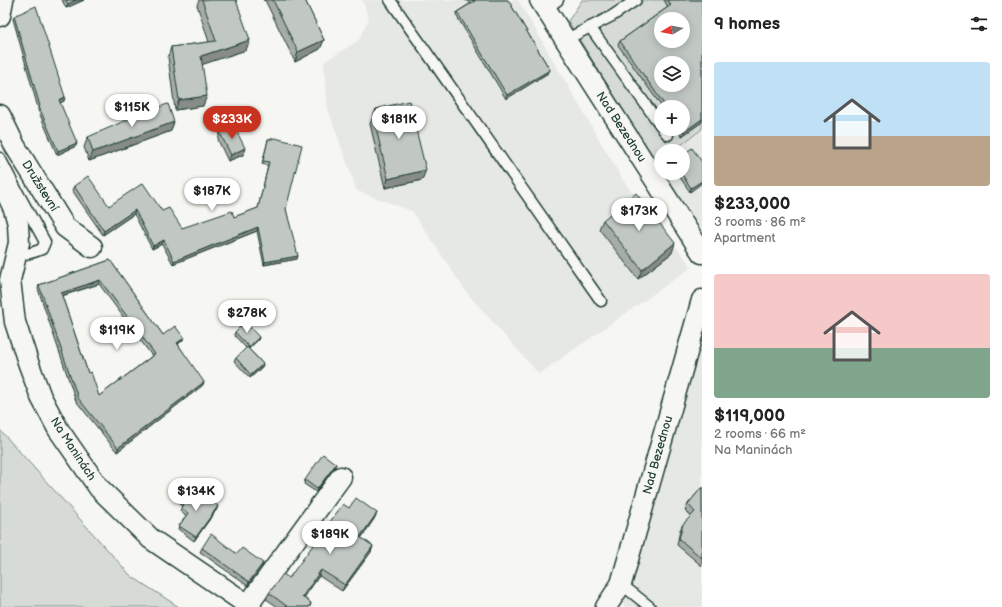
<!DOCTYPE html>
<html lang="en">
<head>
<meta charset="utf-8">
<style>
	body { margin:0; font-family:"Balsamiq Sans",sans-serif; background:#f6f6f6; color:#222; height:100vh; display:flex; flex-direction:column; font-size:15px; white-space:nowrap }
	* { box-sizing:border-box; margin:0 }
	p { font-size:13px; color:#767676 }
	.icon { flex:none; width:22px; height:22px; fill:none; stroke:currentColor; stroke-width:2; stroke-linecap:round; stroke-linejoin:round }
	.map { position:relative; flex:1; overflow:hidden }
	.details { display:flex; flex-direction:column; background:#fff; width:300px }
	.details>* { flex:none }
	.needle { width:26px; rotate:260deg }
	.fabs { position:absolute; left:654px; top:12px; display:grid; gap:8px }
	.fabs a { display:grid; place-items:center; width:36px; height:36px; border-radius:50%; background:#fff; box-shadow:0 2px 10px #0003; font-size:20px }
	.price { position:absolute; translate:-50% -34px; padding:0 9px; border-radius:14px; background:#fff; color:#222; font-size:13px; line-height:26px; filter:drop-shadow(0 1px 2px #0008) }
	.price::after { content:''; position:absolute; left:50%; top:24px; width:12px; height:9px; margin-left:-6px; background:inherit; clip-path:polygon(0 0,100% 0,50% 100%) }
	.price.selected { background:#c8321e; color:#fff }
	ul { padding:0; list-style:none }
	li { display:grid; align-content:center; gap:8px; height:212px; padding:0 12px }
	li span { display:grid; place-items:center; height:124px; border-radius:4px; color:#555 }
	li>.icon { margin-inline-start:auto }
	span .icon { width:72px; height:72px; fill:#fffc; stroke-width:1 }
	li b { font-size:17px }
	h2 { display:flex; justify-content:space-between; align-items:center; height:48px; padding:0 12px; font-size:17px }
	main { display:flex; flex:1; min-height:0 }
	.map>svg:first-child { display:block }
	.built { fill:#e6e8e4 }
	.green { fill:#d6dbd6; stroke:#7a8c85; fill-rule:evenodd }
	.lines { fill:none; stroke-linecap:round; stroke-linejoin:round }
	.lane-casing { stroke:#1f3d34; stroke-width:13 }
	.street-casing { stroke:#1f3d34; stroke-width:23 }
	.lane { stroke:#f6f6f2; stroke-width:10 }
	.street { stroke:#f6f6f2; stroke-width:20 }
	.wall { fill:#a6aca8; stroke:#1f3d34; fill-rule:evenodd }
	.shaded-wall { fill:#878c88; stroke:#1f3d34 }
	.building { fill:#c1c8c3; stroke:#1f3d34; fill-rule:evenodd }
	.labels { text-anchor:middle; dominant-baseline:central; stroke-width:4; stroke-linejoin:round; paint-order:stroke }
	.street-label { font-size:12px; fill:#1f3d34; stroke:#f6f6f2 }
</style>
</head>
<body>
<main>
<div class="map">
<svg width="702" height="607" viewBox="0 0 702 607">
	<rect width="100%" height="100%" fill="#f6f6f2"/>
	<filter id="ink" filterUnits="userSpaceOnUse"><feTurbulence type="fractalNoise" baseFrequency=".025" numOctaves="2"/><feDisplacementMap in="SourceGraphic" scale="8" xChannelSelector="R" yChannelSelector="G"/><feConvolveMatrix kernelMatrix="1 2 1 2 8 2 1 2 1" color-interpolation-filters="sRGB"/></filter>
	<g filter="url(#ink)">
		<g class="built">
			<polygon points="362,0 518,0 624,182 692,267 539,374 467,293 412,211 357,191 328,109 324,62 359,40 369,18"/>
			<polygon points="702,129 702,230 663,173 683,173 683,151 673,151"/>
			<polygon points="702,329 702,607 624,607 624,601"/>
		</g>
		<g class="green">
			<path d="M582,0H702V129L673,151H661V160L656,163L568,21ZM661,19H683V41H661ZM661,63H683V85H661ZM661,107H683V129H661Z"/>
			<polygon points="0,430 131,576 179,607 0,607"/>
		</g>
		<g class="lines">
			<defs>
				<g id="lane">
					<polyline points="390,0 601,301"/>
					<polyline points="546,9 558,0"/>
					<polyline points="590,27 661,126"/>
					<polyline points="565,40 612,16 636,0"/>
					<polyline points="663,129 668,135"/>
					<path d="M0,158L18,193L45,242L42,249C33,253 26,255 16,255"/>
					<polyline points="621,584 650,607"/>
				</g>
				<g id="street">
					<polyline points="540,0 702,253"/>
					<polyline points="0,16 3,0"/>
					<polyline points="0,115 15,146 65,227 92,247"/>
					<polyline points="0,179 14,209 18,224 19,243 10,280 15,322 28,362 41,397 58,429 99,488 151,539 251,607"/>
					<polyline points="248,605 341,477"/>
					<polyline points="606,607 621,584 702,300"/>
				</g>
			</defs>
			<use href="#lane" class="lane-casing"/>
			<use href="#street" class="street-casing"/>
			<use href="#lane" class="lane"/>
			<use href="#street" class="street"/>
		</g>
		<g class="wall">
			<polygon points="62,0 84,0 66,8"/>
			<polygon points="199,0 236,0 246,50 202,64 203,106 175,110 168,57 171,47 209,42 197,5"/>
			<polygon points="263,0 305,0 324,40 320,49 295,62 265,0 264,1"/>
			<polygon points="465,0 508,0 550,70 548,73 506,99 456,15 457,12 471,3"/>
			<polygon points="664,0 702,0 702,122 682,136 678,129 683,129 683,107 662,107 618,45 620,41 668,7"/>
			<polygon points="14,16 65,97 64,101 60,103 76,146 57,155 38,110 38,108 13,19"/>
			<polygon points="376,109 422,180 385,188 370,124"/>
			<polygon points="171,131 89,161 84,147 88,137"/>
			<polygon points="220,133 243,155 228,161 218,140"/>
			<polygon points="268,140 286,209 297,259 264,265 257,231 173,264 162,244 152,249 134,214 103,235 72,190 74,186 109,206 162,211 182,228 234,217 258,208 268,166 262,164"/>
			<polygon points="702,162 690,192 677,173 683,173"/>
			<polygon points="603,220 672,253 638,279 599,229"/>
			<path d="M110,260L163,335L184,338L182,341L178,344L203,385L117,452L76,401L38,289L39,285ZM99,284L152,356L99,396L88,373L62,296Z"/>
			<polygon points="235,332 259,337 258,340 249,349 263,364 262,367 250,378 234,361 236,358 246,348 234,335"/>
			<polygon points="335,467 316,492 304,484 305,480"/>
			<polygon points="702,487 702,566 677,545 680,530 683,524 691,516 685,511 688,504"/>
			<polygon points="180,501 217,509 194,541 178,529 179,526 186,516 180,511 182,506 179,504"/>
			<polygon points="349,508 377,513 374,519 361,538 373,546 371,552 342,591 319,576 304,598 311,603 310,607 278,607 266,599 269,593 289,578"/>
			<polygon points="202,548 262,567 248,586 200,552"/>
		</g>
		<g class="shaded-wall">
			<polygon points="76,0 84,0 66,8 68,4"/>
			<polygon points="250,40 246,50 198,66 201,56"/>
			<polygon points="324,40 320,49 295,62 298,52"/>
			<polygon points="550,70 548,73 506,99 507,95"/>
			<polygon points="207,96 203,106 175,110 179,100"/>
			<polygon points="65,97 64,101 58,104 59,100"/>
			<polygon points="702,119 702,122 682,136 684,132"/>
			<polygon points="174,122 171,131 89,161 93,152"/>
			<polygon points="77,143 76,146 57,155 58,151"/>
			<polygon points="245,148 243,155 228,161 231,155"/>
			<polygon points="426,170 422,180 385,188 388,179"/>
			<polygon points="702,181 702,183 690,192 691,188"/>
			<polygon points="135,210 134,214 103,235 104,231"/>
			<polygon points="258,227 257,231 173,264 174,261"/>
			<polygon points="164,240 162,244 152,249 153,246"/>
			<polygon points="675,243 672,253 638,279 642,270"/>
			<polygon points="298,256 297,259 264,265 265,262"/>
			<polygon points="100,280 99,284 60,296 61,293"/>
			<polygon points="259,337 258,340 248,350 249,347"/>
			<polygon points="184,338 182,341 175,346 177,343"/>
			<polygon points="263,364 262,367 250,378 251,375"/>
			<polygon points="204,382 203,385 117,452 118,448"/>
			<polygon points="336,464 335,467 316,492 317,489"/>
			<polygon points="218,506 217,509 194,541 196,537"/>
			<polygon points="377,513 374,519 358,543 360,537"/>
			<polygon points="373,546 371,552 342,591 345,585"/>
			<polygon points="263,563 262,567 248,586 249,582"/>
			<polygon points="321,570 319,576 300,603 302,597"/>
		</g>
		<g class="building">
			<polygon points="66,0 76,0 68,4"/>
			<polygon points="202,0 236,0 250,40 201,56 207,96 179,100 171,47 216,41"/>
			<polygon points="273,0 305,0 324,40 298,52"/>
			<polygon points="472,0 508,0 550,70 507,95 457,12 475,1"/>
			<path d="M667,0H702V119L684,132L681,129H683V107H666L620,41L671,5ZM661,19H683V41H661ZM661,63H683V85H661Z"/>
			<polygon points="36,6 65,97 59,100 77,143 58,151 39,107 40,106 14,16"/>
			<polygon points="409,101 426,170 388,179 373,115 377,114 376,109"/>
			<polygon points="168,104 174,122 93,152 88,137 152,109"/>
			<polygon points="234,126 245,148 231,155 220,133"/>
			<polygon points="275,138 302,145 286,209 298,256 265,262 258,227 174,261 164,240 153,246 135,210 104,231 74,186 88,176 109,206 143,183 162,211 169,208 182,228 232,211 234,217 258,208 269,162 263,161 268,140"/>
			<polygon points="692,148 702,162 702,181 691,188 681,173 683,173 683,155"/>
			<polygon points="636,193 675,243 642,270 603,220"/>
			<path d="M110,260L163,335L175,326L184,338L177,343L204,382L118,448L78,398L39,285ZM100,280L155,354L99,396L91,372L88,373L61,293Z"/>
			<polygon points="245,322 259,337 249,347 235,332"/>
			<polygon points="247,347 263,364 251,375 236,358"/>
			<polygon points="323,454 336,464 317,489 305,480"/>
			<polygon points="702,487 702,558 679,539 683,524 695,512 688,504"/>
			<polygon points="190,488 193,491 194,489 218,506 196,537 179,526 188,513 181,508 184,503 180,501"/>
			<polygon points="356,498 377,513 360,537 373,546 345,585 321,570 302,597 311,603 309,607 288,607 269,593 283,574 289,578 343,504 349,508"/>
			<polygon points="211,534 237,554 242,548 263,563 249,582 202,548"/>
		</g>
	</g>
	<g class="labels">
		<g class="street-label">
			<text transform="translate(621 127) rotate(57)">Nad Bezednou</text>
			<text transform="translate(40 186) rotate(58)">Družstevní</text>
			<text transform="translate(73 449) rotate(57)">Na Maninách</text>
			<text transform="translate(658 455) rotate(-74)">Nad Bezednou</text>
		</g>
	</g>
</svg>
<div class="fabs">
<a><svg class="needle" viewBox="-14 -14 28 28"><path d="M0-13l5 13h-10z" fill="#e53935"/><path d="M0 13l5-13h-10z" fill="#767676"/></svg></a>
<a><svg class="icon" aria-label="layers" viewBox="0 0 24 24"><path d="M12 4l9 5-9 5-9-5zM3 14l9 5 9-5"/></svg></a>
<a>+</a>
<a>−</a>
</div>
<b class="price" style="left:132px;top:128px">$115K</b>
<b class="price selected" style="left:232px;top:140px">$233K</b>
<b class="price" style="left:399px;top:140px">$181K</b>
<b class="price" style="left:212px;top:212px">$187K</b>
<b class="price" style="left:639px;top:232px">$173K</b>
<b class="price" style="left:247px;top:334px">$278K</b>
<b class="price" style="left:117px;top:351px">$119K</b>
<b class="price" style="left:196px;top:512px">$134K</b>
<b class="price" style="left:330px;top:555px">$189K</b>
</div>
<section class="details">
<h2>9 homes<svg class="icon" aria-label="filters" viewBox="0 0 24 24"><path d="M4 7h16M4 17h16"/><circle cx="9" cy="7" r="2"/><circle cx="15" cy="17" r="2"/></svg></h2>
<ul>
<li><span style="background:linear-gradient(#bfe0f5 60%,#b9a48a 0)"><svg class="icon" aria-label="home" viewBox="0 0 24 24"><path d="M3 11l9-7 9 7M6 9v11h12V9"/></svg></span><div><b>$233,000</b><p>3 rooms · 86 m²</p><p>Apartment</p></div></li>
<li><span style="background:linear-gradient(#f6c9c9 60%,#7fa58c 0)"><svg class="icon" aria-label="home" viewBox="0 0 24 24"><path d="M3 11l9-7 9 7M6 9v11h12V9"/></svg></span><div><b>$119,000</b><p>2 rooms · 66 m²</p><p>Na Maninách</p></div></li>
</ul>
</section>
</main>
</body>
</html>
